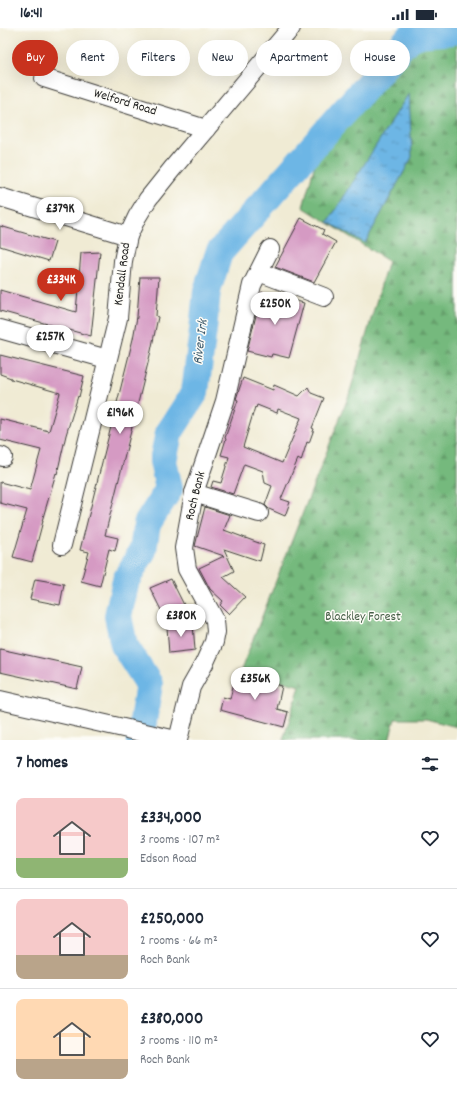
<!DOCTYPE html>
<html lang="en">
<head>
<meta charset="utf-8">
<style>
	body { margin:0; font-family:Dekko,sans-serif; background:#f6f6f7; color:#1f2937; height:100vh; display:flex; flex-direction:column; font-size:15px; white-space:nowrap }
	* { box-sizing:border-box; margin:0 }
	p { font-size:13px; color:#747a83 }
	.icon { flex:none; width:22px; height:22px; fill:none; stroke:currentColor; stroke-width:2; stroke-linecap:round; stroke-linejoin:round }
	.map { position:relative; height:712px; overflow:hidden }
	.sheet { display:flex; flex-direction:column; background:#fff; flex:1 }
	.sheet>* { flex:none }
	.hud { position:absolute; left:12px; top:12px; width:433px; height:36px; display:flex; gap:8px }
	.price { position:absolute; translate:-50% -34px; padding:0 9px; border-radius:14px; background:#fff; color:#222; font-size:13px; line-height:26px; filter:drop-shadow(0 1px 2px #0008) }
	.price::after { content:''; position:absolute; left:50%; top:24px; width:12px; height:9px; margin-left:-6px; background:inherit; clip-path:polygon(0 0,100% 0,50% 100%) }
	.price.selected { background:#c8321e; color:#fff }
	ul { padding:0; list-style:none }
	li { display:flex; align-items:center; gap:12px; height:100px; padding:0 16px }
	li+li { border-top:1px solid #e0e1e3 }
	li span { display:grid; place-items:center; flex:none; width:112px; height:80px; border-radius:8px; color:#555 }
	li>.icon { margin-inline-start:auto }
	span .icon { width:48px; height:48px; fill:#fffc; stroke-width:1 }
	li b { font-size:17px }
	h2 { display:flex; justify-content:space-between; align-items:center; height:48px; padding:0 16px; font-size:17px }
	.pill { padding:0 14px; border-radius:18px; background:#fff; box-shadow:0 4px 16px #0002; font-size:14px; line-height:36px }
	.pill.selected { background:#c8321e; color:#fff }
	.status { display:flex; justify-content:space-between; align-items:center; height:28px; padding:0 20px; background:#fff; direction:ltr }
	.status svg { height:11px; fill:currentColor }
	.map>svg:first-child { display:block }
	.forest { fill:url(#forest-firs); stroke:#486a4c }
	.water { fill:url(#water-ripples); stroke:#446980 }
	.lines { fill:none; stroke-linecap:round; stroke-linejoin:round }
	.river { stroke:#6db6e5; stroke-width:28 }
	.building { fill:#d59ac3; fill-rule:evenodd }
	.minor-casing { stroke:#3c3b38; stroke-width:20 }
	.minor { stroke:#fff; stroke-width:18 }
	.labels { text-anchor:middle; dominant-baseline:central; stroke-width:3; stroke-linejoin:round; paint-order:stroke }
	.street-label { font-size:13px; fill:#1c1c1c; stroke:#fdfcf7 }
	.park-label { font-size:13px; fill:#455e46; stroke:#fdfcf7 }
	.water-label { font-size:14px; font-style:italic; fill:#3c5a6c; stroke:#fdfcf7 }
</style>
</head>
<body>
<div class="status"><b>16:41</b><svg viewBox="0 0 49 12"><path d="M0 12V9h3v3zM5 12V6h3v6zM10 12V3h3v9zM15 12V0h3v12zM26 1h20v11H26zM47 4h2v5h-2z"/></svg></div>
<div class="map">
<svg width="457" height="712" viewBox="0 0 457 712">
	<defs>
		<pattern id="forest-firs" width="22" height="20" patternUnits="userSpaceOnUse"><rect width="22" height="20" fill="#75b97d"/><path d="M5 1l3.5 6h-7zM16 11l3.5 6h-7z" fill="#659e6b"/></pattern>
		<pattern id="water-ripples" width="26" height="14" patternUnits="userSpaceOnUse"><rect width="26" height="14" fill="#6db6e5"/><path d="M2 4q2-2 4 0t4 0M15 11q2-2 4 0t4 0" fill="none" stroke="#5993b9"/></pattern>
	</defs>
	<rect width="100%" height="100%" fill="#fdfcf7"/>
	<filter id="ink" filterUnits="userSpaceOnUse"><feTurbulence type="fractalNoise" baseFrequency=".025" numOctaves="2"/><feDisplacementMap in="SourceGraphic" scale="8" xChannelSelector="R" yChannelSelector="G"/><feConvolveMatrix kernelMatrix="1 2 1 2 8 2 1 2 1" color-interpolation-filters="sRGB"/></filter>
	<filter id="wash" filterUnits="userSpaceOnUse"><feTurbulence type="fractalNoise" baseFrequency=".012" numOctaves="4" result="noise"/><feDisplacementMap in="SourceGraphic" scale="16" xChannelSelector="R" yChannelSelector="G"/><feGaussianBlur stdDeviation="0.9" result="paint"/><feColorMatrix in="noise" values="0 0 0 0 0 0 0 0 0 0 0 0 0 0 0 0 0 1.4 0 .05"/><feComposite in="paint" operator="in"/></filter>
	<g filter="url(#wash)">
		<rect width="100%" height="100%" fill="#f0ebd4"/>
		<polygon class="forest" points="457,11 457,699 426,691 395,691 389,712 283,712 300,658 241,642 349,367 388,233 303,179 317,129 367,69 419,15"/>
		<polygon class="water" points="409,65 412,129 365,215 328,194"/>
		<g class="lines">
			<path class="river" d="M140,712L149,656L124,617L118,588L126,552L143,522L147,496L169,461L163,433L169,405L195,364L203,302L207,263L219,225L407,12C421,1 441,7 457,2"/>
		</g>
		<g id="blocks">
			<g class="building">
				<polygon points="301,190 324,202 322,206 336,214 314,254 275,239"/>
				<polygon points="0,198 55,214 49,233 0,218"/>
				<polygon points="100,224 91,308 0,283 0,262 76,284 81,225"/>
				<polygon points="140,249 159,249 156,288 158,289 151,323 105,507 118,510 115,523 109,521 100,558 81,553 89,524 80,522 133,311 137,289"/>
				<polygon points="262,264 304,275 289,330 272,326 271,329 247,323"/>
				<polygon points="0,327 84,348 79,369 78,368 66,407 57,446 56,445 42,493 43,493 32,534 13,529 27,482 0,475 0,454 30,462 41,422 0,412 0,391 49,403 60,365 11,351 11,350 0,346"/>
				<path d="M243,350L273,362L274,357L299,368L308,359L311,365L324,370L312,400L314,401L309,415L307,414L301,433L298,431L281,471L290,474L285,488L269,481L265,477L272,458L265,455L263,443L244,436L233,466L211,459L213,453L221,455L229,429L221,427L226,411L225,410L238,372L236,371ZM257,377L277,385L278,381L301,390L282,435L243,419L255,379L256,380Z"/>
				<polygon points="205,479 230,487 224,502 264,517 260,533 224,521 234,543 223,549 245,569 229,586 220,577 223,573 210,561 199,540 224,528 195,518"/>
				<polygon points="35,551 64,556 60,577 30,571"/>
				<polygon points="171,551 184,577 163,586 150,560"/>
				<polygon points="193,596 195,622 169,625 167,599"/>
				<polygon points="0,621 82,639 77,661 0,644"/>
				<polygon points="236,646 282,658 277,681 288,684 284,699 220,682 223,669 230,671"/>
			</g>
		</g>
	</g>
	<g filter="url(#ink)">
		<use href="#blocks" fill-opacity="0" stroke="#3c3b38" stroke-width="1"/>
		<g class="lines">
			<defs>
				<g id="minor">
					<polyline points="44,50 206,101"/>
					<polyline points="0,169 128,208"/>
					<polyline points="259,244 324,269"/>
					<polyline points="0,301 107,331"/>
					<polyline points="0,428 3,429"/>
					<polyline points="194,465 259,485"/>
					<polyline points="62,517 118,290 123,233 128,208 137,189 148,171 172,141 291,0"/>
					<polyline points="0,672 176,712"/>
					<polyline points="178,712 191,659 204,636 214,614 216,604 215,592 187,541 184,520 194,465 225,373 252,257 270,221"/>
				</g>
			</defs>
			<use href="#minor" class="minor-casing"/>
			<use href="#minor" class="minor"/>
		</g>
	</g>
	<g class="labels">
		<g class="street-label">
			<text transform="translate(125 75) rotate(17)">Welford Road</text>
			<text transform="translate(123 246) rotate(-83)">Kendall Road</text>
			<text transform="translate(196 468) rotate(-76)">Roch Bank</text>
		</g>
		<g class="park-label">
			<text x="363" y="589">Blackley Forest</text>
		</g>
		<g class="water-label">
			<text transform="translate(201 314) rotate(-83)">River Irk</text>
		</g>
	</g>
</svg>
<b class="price" style="left:60px;top:203px">£379K</b>
<b class="price selected" style="left:61px;top:274px">£334K</b>
<b class="price" style="left:275px;top:298px">£250K</b>
<b class="price" style="left:50px;top:331px">£257K</b>
<b class="price" style="left:120px;top:407px">£196K</b>
<b class="price" style="left:181px;top:610px">£380K</b>
<b class="price" style="left:255px;top:673px">£356K</b>
<div class="hud">
<a class="pill selected">Buy</a>
<a class="pill">Rent</a>
<a class="pill">Filters</a>
<a class="pill">New</a>
<a class="pill">Apartment</a>
<a class="pill">House</a>
</div>
</div>
<section class="sheet">
<h2>7 homes<svg class="icon" aria-label="filters" viewBox="0 0 24 24"><path d="M4 7h16M4 17h16"/><circle cx="9" cy="7" r="2"/><circle cx="15" cy="17" r="2"/></svg></h2>
<ul>
<li><span style="background:linear-gradient(#f6c9c9 75%,#8fb573 0)"><svg class="icon" aria-label="home" viewBox="0 0 24 24"><path d="M3 11l9-7 9 7M6 9v11h12V9"/></svg></span><div><b>£334,000</b><p>3 rooms · 107 m²</p><p>Edson Road</p></div><svg class="icon" aria-label="heart" viewBox="0 0 24 24"><path d="M12 20l-8-8c-3-5 5-10 8-4 3-6 11-1 8 4z"/></svg></li>
<li><span style="background:linear-gradient(#f6c9c9 70%,#b9a48a 0)"><svg class="icon" aria-label="home" viewBox="0 0 24 24"><path d="M3 11l9-7 9 7M6 9v11h12V9"/></svg></span><div><b>£250,000</b><p>2 rooms · 66 m²</p><p>Roch Bank</p></div><svg class="icon" aria-label="heart" viewBox="0 0 24 24"><path d="M12 20l-8-8c-3-5 5-10 8-4 3-6 11-1 8 4z"/></svg></li>
<li><span style="background:linear-gradient(#ffd9b3 75%,#b9a48a 0)"><svg class="icon" aria-label="home" viewBox="0 0 24 24"><path d="M3 11l9-7 9 7M6 9v11h12V9"/></svg></span><div><b>£380,000</b><p>3 rooms · 110 m²</p><p>Roch Bank</p></div><svg class="icon" aria-label="heart" viewBox="0 0 24 24"><path d="M12 20l-8-8c-3-5 5-10 8-4 3-6 11-1 8 4z"/></svg></li>
</ul>
</section>
</body>
</html>
